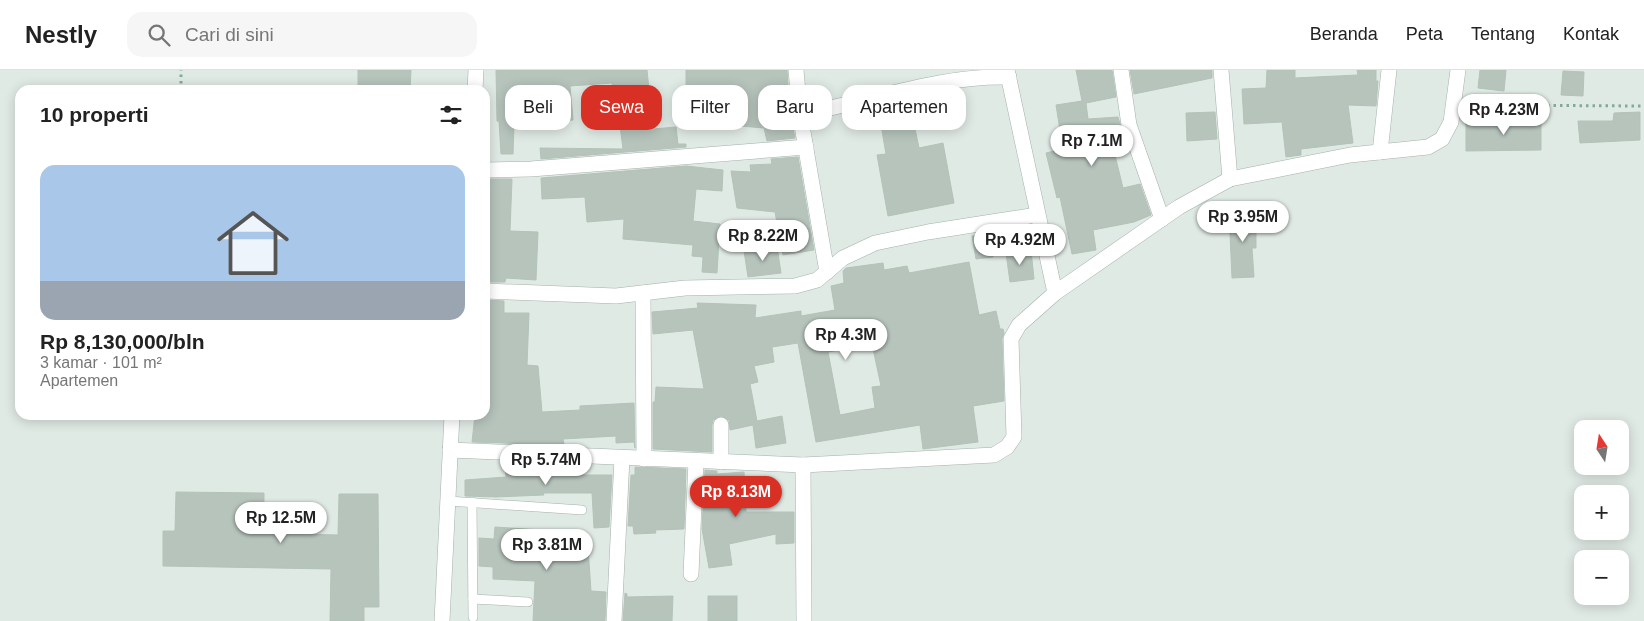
<!DOCTYPE html>
<html lang="id">
<head>
<meta charset="utf-8">
<style>
	body { margin:0; font-family:Helvetica,sans-serif; background:#f6f6f6; color:#222; height:100vh; display:flex; flex-direction:column; font-size:19px; white-space:nowrap }
	* { box-sizing:border-box; margin:0 }
	p { font-size:16px; color:#767676 }
	.icon { flex:none; width:28px; height:28px; fill:none; stroke:currentColor; stroke-width:2; stroke-linecap:round; stroke-linejoin:round }
	.map { position:relative; flex:1; overflow:hidden }
	.details { position:absolute; left:15px; top:15px; width:475px; height:335px; display:flex; flex-direction:column; background:#fff; border-radius:15px; box-shadow:0 2px 12px #0003 }
	.details>* { flex:none }
	.top-card { position:absolute; left:505px; top:15px; width:475px; height:45px; display:flex; gap:10px }
	.needle { width:32px; rotate:348deg }
	.buttons { position:absolute; left:1574px; top:350px; display:grid; gap:10px }
	.buttons a { display:grid; place-items:center; width:55px; height:55px; border-radius:10px; background:#fff; box-shadow:0 2px 12px #0003; font-size:25px }
	.price { position:absolute; translate:-50% -42px; padding:0 11px; border-radius:18px; background:#fff; color:#222; font-size:16px; line-height:32px; filter:drop-shadow(0 1px 2px #0008) }
	.price::after { content:''; position:absolute; left:50%; top:30px; width:15px; height:11px; margin-left:-8px; background:inherit; clip-path:polygon(0 0,100% 0,50% 100%) }
	.price.on { background:#d93025; color:#fff }
	ul { padding:0; list-style:none }
	li { display:grid; align-content:center; gap:10px; height:265px; padding:0 25px }
	li span { display:grid; place-items:center; height:155px; border-radius:15px; color:#555 }
	li>.icon { margin-inline-start:auto }
	span .icon { width:90px; height:90px; fill:#fffc; stroke-width:1 }
	li b { font-size:21px }
	h2 { display:flex; justify-content:space-between; align-items:center; height:60px; padding:0 25px; font-size:21px }
	.chip { padding:0 18px; border-radius:15px; background:#fff; box-shadow:0 2px 12px #0003; font-size:18px; line-height:45px }
	.chip.on { background:#d93025; color:#fff }
	header { display:flex; align-items:center; gap:30px; box-sizing:border-box; height:70px; padding:0 25px; background:#fff; border-bottom:1px solid #e0e0e0 }
	header strong { font-size:24px }
	nav { display:flex; gap:28px; margin-inline-start:auto; font-size:18px }
	.search { width:350px; height:45px; background:#f6f6f6; display:flex; align-items:center; gap:12px; box-sizing:border-box; padding:0 18px; border-radius:15px; color:#767676; font-size:19px }
	.map>svg:first-child { display:block }
	.building { fill:#b6c4bc; stroke:#b3c3b9; fill-rule:evenodd }
	.lines { fill:none; stroke-linecap:round; stroke-linejoin:round }
	.service-casing { stroke:#a3b1aa; stroke-width:10 }
	.minor-casing { stroke:#a3b1aa; stroke-width:16 }
	.tertiary-casing { stroke:#a3b1aa; stroke-width:16 }
	.path { stroke:#82ab97; stroke-width:3; stroke-dasharray:2.5 4; stroke-linecap:butt }
	.service { stroke:#fff; stroke-width:9 }
	.minor { stroke:#fff; stroke-width:15 }
	.tertiary { stroke:#fff; stroke-width:15 }
</style>
</head>
<body>
<header>
<strong>Nestly</strong>
<div class="search"><svg class="icon" aria-label="search" viewBox="0 0 24 24"><circle cx="10" cy="10" r="6"/><path d="M15 15l6 6"/></svg>Cari di sini</div>
<nav><a>Beranda</a><a>Peta</a><a>Tentang</a><a>Kontak</a></nav>
</header>
<div class="map">
<svg width="1644" height="551" viewBox="0 0 1644 551">
	<rect width="100%" height="100%" fill="#e0eae4"/>
	<g class="building">
		<polygon points="358,0 411,0 410,20 358,20"/>
		<polygon points="496,0 647,0 653,59 676,57 678,74 686,74 686,77 541,89 540,78 623,79 619,48 614,48 612,13 570,16 573,50 539,52 539,29 515,28 513,84 501,84 499,51 497,51"/>
		<polygon points="686,0 787,0 788,16 785,55 792,54 795,68 767,71 764,58 740,56 741,41 686,42"/>
		<polygon points="1076,0 1112,0 1116,27 1086,33 1088,49 1118,47 1126,74 1113,77 1123,118 1140,114 1151,145 1134,152 1093,160 1096,180 1072,184 1060,127 1057,128 1046,83 1063,79 1056,35 1082,31"/>
		<polygon points="1130,0 1212,0 1212,8 1134,24"/>
		<polygon points="1267,0 1295,0 1295,8 1358,5 1357,0 1376,0 1376,11 1378,11 1376,36 1348,35 1353,73 1301,79 1301,85 1286,87 1282,52 1244,54 1242,19 1266,18"/>
		<polygon points="1480,0 1506,0 1504,21 1478,18"/>
		<polygon points="1563,1 1584,2 1583,26 1561,25"/>
		<polygon points="1215,42 1217,69 1187,71 1186,43"/>
		<polygon points="1640,42 1640,70 1580,73 1578,51 1613,51 1614,43"/>
		<polygon points="913,49 919,78 943,73 954,133 888,146 877,85 886,84 881,55"/>
		<polygon points="1541,52 1541,80 1466,81 1466,53"/>
		<polygon points="798,87 814,180 783,185 775,142 737,138 731,101 751,102 750,95 772,94 771,89"/>
		<polygon points="686,96 723,100 722,121 696,119 693,151 720,154 717,203 702,202 703,187 692,186 693,175 623,169 624,149 587,152 585,127 542,129 541,108"/>
		<polygon points="485,109 512,109 510,161 538,162 536,210 506,208 505,212 485,212"/>
		<polygon points="1229,142 1256,142 1256,178 1252,178 1254,207 1232,208"/>
		<polygon points="989,164 993,187 976,189 972,166"/>
		<polygon points="777,176 781,203 748,207 744,181"/>
		<polygon points="1031,180 1034,209 1010,212 1006,183"/>
		<path d="M969,192L979,245L996,241L1000,259H1003L1004,263L1002,269L1004,331L973,336L978,372L923,379L920,355L816,372L798,273L772,277L774,292L754,296L758,312L750,314L757,351L782,346L786,373L756,378L753,355L730,360L729,350L721,346L713,350L712,355V382L653,379V332H655L656,317L704,319L693,260L653,264L652,242L698,238L697,233L756,235L755,248L801,241V246L835,240L831,216L844,213L843,201L846,198L883,193L884,200L907,196L909,203ZM872,274L881,316L872,317L875,338L840,345L828,282Z"/>
		<polygon points="485,230 504,231 504,243 529,243 527,295 538,296 542,342 580,340 580,336 634,333 635,378 634,372 616,373 616,366 563,369 564,375 472,372 475,345 485,345 485,291 489,263 485,263"/>
		<polygon points="505,392 565,394 566,405 612,405 609,457 594,458 592,423 543,423 544,425 496,427 465,426 465,410 506,407"/>
		<polygon points="635,397 686,399 684,459 655,460 656,463 634,464 633,456 628,456 631,405 635,405"/>
		<polygon points="705,400 717,401 717,404 744,402 746,442 794,442 794,473 776,474 776,464 729,474 732,495 709,498 702,459"/>
		<polygon points="176,422 264,423 264,463 338,465 339,424 378,424 379,537 364,537 364,551 330,551 331,499 163,496 163,461 175,461"/>
		<polygon points="495,457 587,463 591,521 606,522 605,551 533,551 535,511 493,509 493,497 479,496 479,468 494,469"/>
		<polygon points="625,523 627,524 627,527 673,526 672,551 623,551"/>
		<rect x="708" y="526" width="29" height="25"/>
	</g>
	<g class="lines">
		<defs>
			<g id="service">
				<polyline points="448,431 582,440"/>
				<polyline points="472,432 473,547"/>
				<polyline points="473,529 528,532"/>
			</g>
			<g id="minor">
				<polyline points="796,0 800,44 827,202"/>
				<polyline points="1121,0 1129,55 1162,149"/>
				<polyline points="1221,0 1230,109"/>
				<path d="M800,44C870,32 938,5 1009,7"/>
				<polyline points="1380,82 1389,0"/>
				<polyline points="485,100 531,99 806,77"/>
				<polyline points="485,221 616,226 685,218 795,216 817,210 843,188 875,173 928,162 1037,145"/>
				<polyline points="643,223 644,389"/>
				<polyline points="1055,223 1179,137 1230,109 1350,85 1428,77 1442,69 1451,52 1458,0"/>
				<polyline points="721,355 721,392"/>
				<polyline points="450,380 803,395 994,385 1007,377 1014,367 1011,269 1019,255 1055,223 1007,0"/>
				<polyline points="803,395 804,551"/>
				<polyline points="691,504 696,391"/>
				<polyline points="614,551 622,388"/>
			</g>
			<g id="tertiary">
				<polyline points="475,20 476,0"/>
				<polyline points="442,551 452,345"/>
			</g>
		</defs>
		<use href="#service" class="service-casing"/>
		<use href="#minor" class="minor-casing"/>
		<use href="#tertiary" class="tertiary-casing"/>
		<g class="path">
			<polyline points="181,20 181,0"/>
			<polyline points="1469,35 1641,36"/>
		</g>
		<use href="#service" class="service"/>
		<use href="#minor" class="minor"/>
		<use href="#tertiary" class="tertiary"/>
	</g>
</svg>
<div class="buttons">
<a><svg class="needle" viewBox="-14 -14 28 28"><path d="M0-13l5 13h-10z" fill="#e53935"/><path d="M0 13l5-13h-10z" fill="#767676"/></svg></a>
<a>+</a>
<a>−</a>
</div>
<b class="price" style="left:1504px;top:66px">Rp 4.23M</b>
<b class="price" style="left:1092px;top:97px">Rp 7.1M</b>
<b class="price" style="left:1243px;top:173px">Rp 3.95M</b>
<b class="price" style="left:763px;top:192px">Rp 8.22M</b>
<b class="price" style="left:1020px;top:196px">Rp 4.92M</b>
<b class="price" style="left:846px;top:291px">Rp 4.3M</b>
<b class="price" style="left:546px;top:416px">Rp 5.74M</b>
<b class="price on" style="left:736px;top:448px">Rp 8.13M</b>
<b class="price" style="left:281px;top:474px">Rp 12.5M</b>
<b class="price" style="left:547px;top:501px">Rp 3.81M</b>
<div class="top-card">
<a class="chip">Beli</a>
<a class="chip on">Sewa</a>
<a class="chip">Filter</a>
<a class="chip">Baru</a>
<a class="chip">Apartemen</a>
</div>
<section class="details">
<h2>10 properti<svg class="icon" aria-label="filters" viewBox="0 0 24 24"><path d="M4 7h16M4 17h16"/><circle cx="9" cy="7" r="2"/><circle cx="15" cy="17" r="2"/></svg></h2>
<ul>
<li><span style="background:linear-gradient(#a9c7e8 75%,#9aa5b1 0)"><svg class="icon" aria-label="home" viewBox="0 0 24 24"><path d="M3 11l9-7 9 7M6 9v11h12V9"/></svg></span><div><b>Rp 8,130,000/bln</b><p>3 kamar · 101 m²</p><p>Apartemen</p></div></li>
</ul>
</section>
</div>
</body>
</html>
